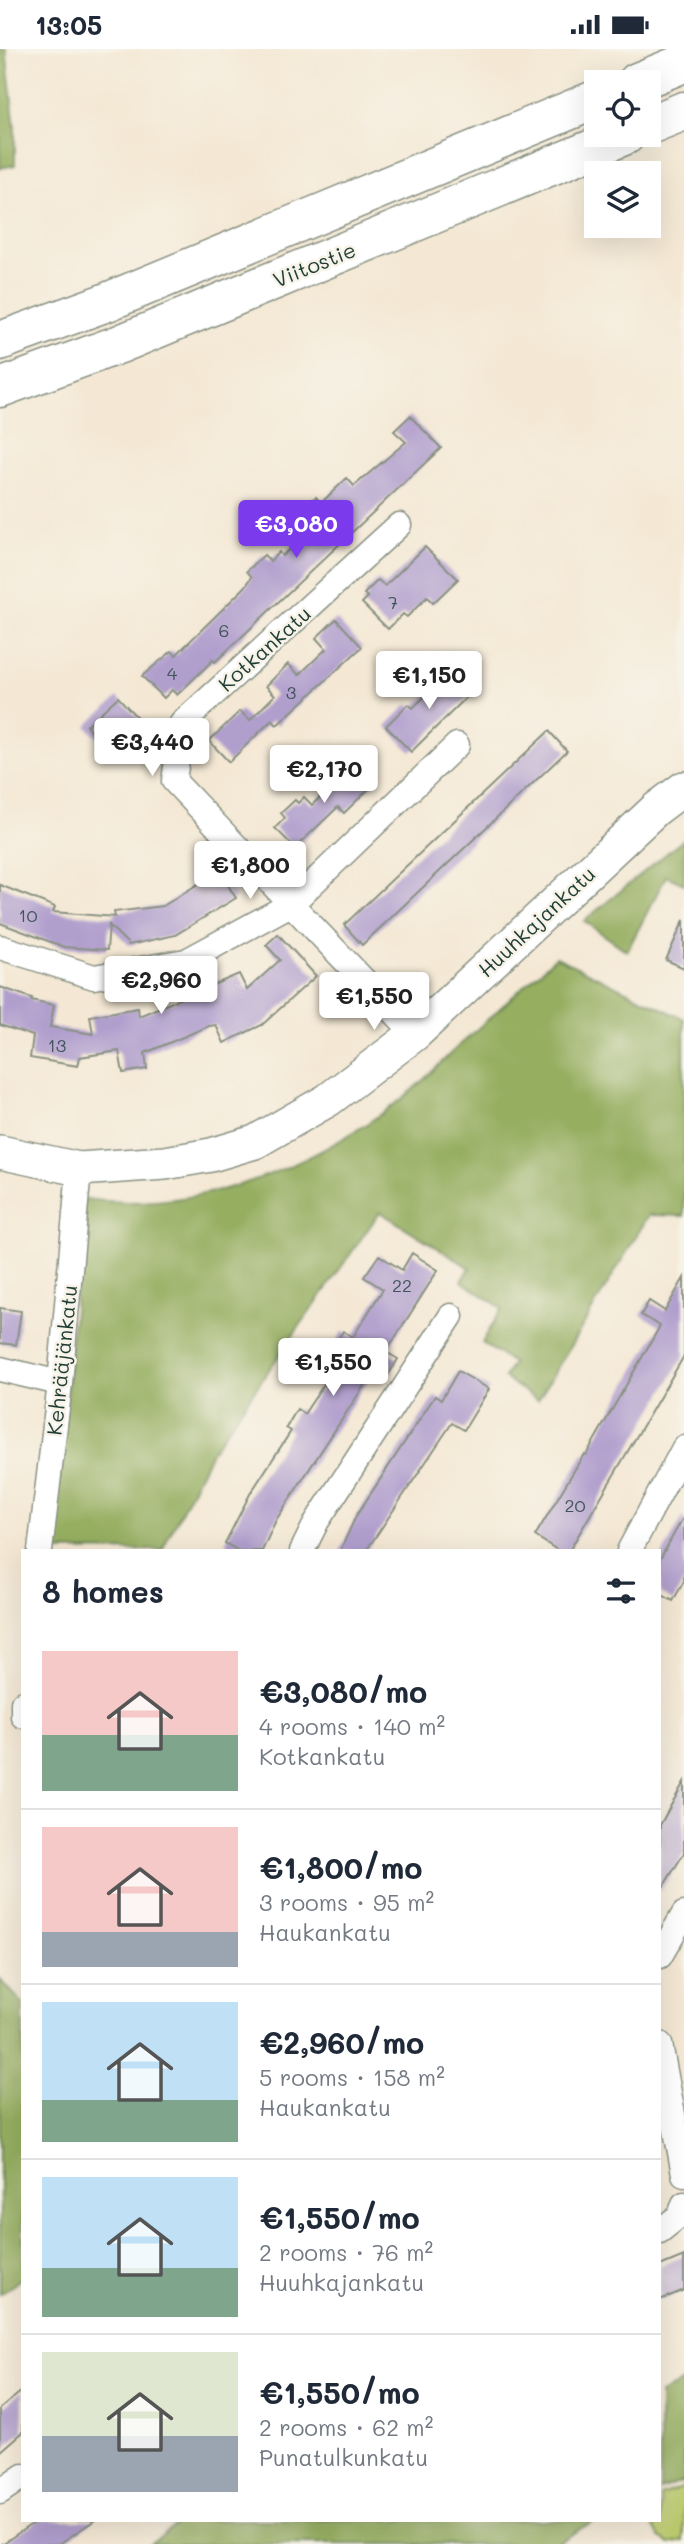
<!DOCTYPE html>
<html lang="en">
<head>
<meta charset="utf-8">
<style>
	body { margin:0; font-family:Mali,sans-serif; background:#f2f2f3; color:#1f2937; height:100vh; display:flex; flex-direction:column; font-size:26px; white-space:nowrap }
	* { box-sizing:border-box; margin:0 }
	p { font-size:23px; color:#747a83 }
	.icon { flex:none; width:38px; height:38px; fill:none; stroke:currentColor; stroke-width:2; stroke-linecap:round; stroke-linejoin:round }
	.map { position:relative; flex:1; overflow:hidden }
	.panel { position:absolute; left:21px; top:1500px; width:640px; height:973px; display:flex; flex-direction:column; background:#fff; border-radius:0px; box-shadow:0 7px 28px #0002 }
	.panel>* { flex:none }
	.buttons { position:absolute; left:584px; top:21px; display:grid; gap:14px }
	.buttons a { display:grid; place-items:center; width:77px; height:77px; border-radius:0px; background:#fff; box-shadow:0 7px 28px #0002; font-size:35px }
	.price { position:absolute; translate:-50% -60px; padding:0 16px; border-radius:7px; background:#fff; color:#222; font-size:23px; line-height:46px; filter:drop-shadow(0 2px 4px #0008) }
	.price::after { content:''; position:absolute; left:50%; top:42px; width:21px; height:16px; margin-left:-10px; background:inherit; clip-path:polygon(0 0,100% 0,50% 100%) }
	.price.on { background:#7c3aed; color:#fff }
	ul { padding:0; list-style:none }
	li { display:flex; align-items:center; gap:21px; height:175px; padding:0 21px }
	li+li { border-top:2px solid #e0e1e3 }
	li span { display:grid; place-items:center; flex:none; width:196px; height:140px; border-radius:0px; color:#555 }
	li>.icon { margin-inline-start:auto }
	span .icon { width:84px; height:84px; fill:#fffc; stroke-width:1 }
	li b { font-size:30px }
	h2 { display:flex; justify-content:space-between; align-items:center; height:84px; padding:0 21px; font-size:30px }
	.status { display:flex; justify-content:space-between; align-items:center; height:49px; padding:0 35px; background:#fff; direction:ltr }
	.status svg { height:19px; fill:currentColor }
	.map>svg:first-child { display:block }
	.green { fill:#bcca6d; stroke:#6e8450; stroke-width:2 }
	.forest { fill:#95ae60; stroke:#5a764a; stroke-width:2 }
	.building { fill:#b09ecd }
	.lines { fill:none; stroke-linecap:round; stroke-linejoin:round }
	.street-casing { stroke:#8a9284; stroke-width:27 }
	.secondary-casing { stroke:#8a9284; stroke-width:36 }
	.highway-casing { stroke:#8a9284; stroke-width:41 }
	.street { stroke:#fff; stroke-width:24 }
	.secondary { stroke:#fff; stroke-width:33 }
	.highway { stroke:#fff; stroke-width:38 }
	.labels { text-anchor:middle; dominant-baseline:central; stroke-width:5; stroke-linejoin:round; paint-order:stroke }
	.number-label { font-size:18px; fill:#43555a }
	.street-label { font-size:21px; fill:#1f3d34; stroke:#f7f3e8 }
</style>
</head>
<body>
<div class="status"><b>13:05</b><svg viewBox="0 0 49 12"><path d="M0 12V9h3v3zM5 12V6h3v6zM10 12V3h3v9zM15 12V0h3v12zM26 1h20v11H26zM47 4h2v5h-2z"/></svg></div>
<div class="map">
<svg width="684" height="2495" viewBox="0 0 684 2495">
	<rect width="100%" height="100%" fill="#f7f3e8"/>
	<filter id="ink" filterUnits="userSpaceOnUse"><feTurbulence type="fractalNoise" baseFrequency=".0143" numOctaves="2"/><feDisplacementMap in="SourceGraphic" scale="14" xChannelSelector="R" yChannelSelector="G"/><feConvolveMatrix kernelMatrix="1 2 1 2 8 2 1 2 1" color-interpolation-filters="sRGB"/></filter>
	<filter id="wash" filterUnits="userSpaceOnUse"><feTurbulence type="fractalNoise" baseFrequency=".00686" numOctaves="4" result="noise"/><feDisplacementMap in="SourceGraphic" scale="28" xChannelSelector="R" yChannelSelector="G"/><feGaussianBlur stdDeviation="1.57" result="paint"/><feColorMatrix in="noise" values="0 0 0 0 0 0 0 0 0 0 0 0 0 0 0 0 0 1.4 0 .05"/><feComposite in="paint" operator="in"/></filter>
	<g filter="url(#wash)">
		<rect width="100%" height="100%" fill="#f4e8d4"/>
		<polygon class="green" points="684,2438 684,2492 671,2495 660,2489 650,2471 660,2471 660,2447"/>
		<g class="forest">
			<polygon points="0,0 6,0 15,79 15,116 0,119"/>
			<polygon points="684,790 684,835 666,827 627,902 584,872"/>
			<path d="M556,908L684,970V1167L649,1166L538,1351L504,1329L513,1314L482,1294L502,1259L461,1232L470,1219L380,1163L211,1403L162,1501L52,1502L84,1150C199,1165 309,1120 399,1052C417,1038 434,1021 450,1005C485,973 521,940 556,908Z"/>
			<polygon points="0,1930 23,1955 23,2228 0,2246"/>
			<polygon points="684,2333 684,2432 660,2441 660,2344"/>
			<polygon points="182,2471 595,2471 555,2495 149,2495"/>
		</g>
		<g id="blocks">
			<g class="building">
				<polygon points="410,367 441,399 215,613 213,611 177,646 172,641 164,649 142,627 172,602 176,606 245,538 252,528 247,522 264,506 270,512 279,503 282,507 312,479 298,464 316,448 321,454 347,429 354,437 406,393 394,382"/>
				<polygon points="425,498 458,530 433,554 427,548 407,568 403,565 388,580 362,554 368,548 364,545 378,531 385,537"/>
				<polygon points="336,570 362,598 277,676 272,671 229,713 209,692 240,662 250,671 275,646 266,637 288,615 299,626 326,600 316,589"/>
				<polygon points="452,621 473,642 411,703 386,677 408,655 413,659"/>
				<polygon points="118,648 144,676 113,705 86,677"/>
				<polygon points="549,682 567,702 362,896 344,876"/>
				<polygon points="356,713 376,733 344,764 338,758 295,799 275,779 285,769 281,764 295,751 298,754 304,748 312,756"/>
				<polygon points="219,822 236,849 175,886 129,896 109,876 107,901 64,898 0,874 0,836 55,858 53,863 115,868 114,863 163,857"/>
				<polygon points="684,871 684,919 666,911"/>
				<polygon points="278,885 316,927 262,976 224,994 216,976 209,977 145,1004 147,1020 123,1024 119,1002 80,1008 78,1017 30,1009 33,987 0,976 0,938 32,949 31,951 54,956 50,978 93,985 90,967 138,959 139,967 239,925 247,941 280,911 266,896"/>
				<polygon points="412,1204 438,1221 386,1303 398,1310 387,1328 375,1320 276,1471 262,1502 239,1502 225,1494 250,1445 291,1382 286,1379 297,1360 304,1365 346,1302 335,1295 343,1282 353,1288 383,1240 364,1228 379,1206 402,1221"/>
				<polygon points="684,1229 684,1307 569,1502 559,1502 535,1487 584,1405 586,1406 660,1277 641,1266 649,1252 665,1262"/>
				<polygon points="0,1259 21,1262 16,1296 0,1294"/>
				<polygon points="458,1322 489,1340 464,1381 452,1374 366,1502 340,1502 356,1467 435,1347 441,1351"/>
				<polygon points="684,1467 684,1532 673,1552 660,1545 660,1510"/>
				<polygon points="684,1733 684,1804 660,1843 660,1776"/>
				<polygon points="684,2207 684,2241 660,2251 660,2217"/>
				<polygon points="23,2341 23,2383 0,2403 0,2360"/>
				<polygon points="38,2471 95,2471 59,2495 2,2495"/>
			</g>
		</g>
	</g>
	<g filter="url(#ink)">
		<use href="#blocks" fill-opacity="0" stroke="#8a9284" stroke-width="2"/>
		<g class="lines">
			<defs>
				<g id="street">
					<polyline points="399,476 182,674 174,732 415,985"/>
					<polyline points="0,898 94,928 186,912 291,855 457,696"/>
					<polyline points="0,1320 60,1334"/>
					<polyline points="40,1502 60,1334 79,1120"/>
					<polyline points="302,1502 317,1472 451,1267"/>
					<polyline points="629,1502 684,1399"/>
					<polyline points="23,1654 23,1667"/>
					<polyline points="660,1907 684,1865"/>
					<polyline points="660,1995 684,2125"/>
					<polyline points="660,2182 680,2166 684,2155"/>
					<polyline points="0,2443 23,2427"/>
				</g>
				<polyline id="secondary" points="0,1103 79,1120 165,1114 211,1106 255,1093 328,1051 415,985 656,760 684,739"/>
				<g id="highway">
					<polyline points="637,33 684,14"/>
					<polyline points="649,76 684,62"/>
					<polyline points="0,292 107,253 597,50"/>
					<polyline points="0,339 120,295 626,86"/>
				</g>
			</defs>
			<use href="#street" class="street-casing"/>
			<use href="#secondary" class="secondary-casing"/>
			<use href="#highway" class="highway-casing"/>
			<use href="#street" class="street"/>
			<use href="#secondary" class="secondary"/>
			<use href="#highway" class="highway"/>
		</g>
	</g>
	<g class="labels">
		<g class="number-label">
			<text x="393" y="553">7</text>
			<text x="224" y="581">6</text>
			<text x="172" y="624">4</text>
			<text x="291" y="643">3</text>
			<text x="28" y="866">10</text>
			<text x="57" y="996">13</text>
			<text x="402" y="1236">22</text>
			<text x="575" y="1456">20</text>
		</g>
		<g class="street-label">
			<text transform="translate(314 215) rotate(-22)">Viitostie</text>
			<text transform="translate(264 599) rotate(-42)">Kotkankatu</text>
			<text transform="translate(536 872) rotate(-43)">Huuhkajankatu</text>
			<text transform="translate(61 1311) rotate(-84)">Kehrääjänkatu</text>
		</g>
	</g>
</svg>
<div class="buttons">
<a><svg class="icon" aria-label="locate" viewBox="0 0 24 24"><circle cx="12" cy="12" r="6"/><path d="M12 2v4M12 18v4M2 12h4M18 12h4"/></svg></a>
<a><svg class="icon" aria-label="layers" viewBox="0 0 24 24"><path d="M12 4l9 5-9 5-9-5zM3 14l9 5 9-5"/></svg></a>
</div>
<b class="price on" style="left:296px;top:511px">€3,080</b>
<b class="price" style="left:429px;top:662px">€1,150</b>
<b class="price" style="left:152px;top:729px">€3,440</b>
<b class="price" style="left:324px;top:756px">€2,170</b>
<b class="price" style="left:250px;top:852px">€1,800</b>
<b class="price" style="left:161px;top:967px">€2,960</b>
<b class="price" style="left:374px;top:983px">€1,550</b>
<b class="price" style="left:333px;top:1349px">€1,550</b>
<section class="panel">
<h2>8 homes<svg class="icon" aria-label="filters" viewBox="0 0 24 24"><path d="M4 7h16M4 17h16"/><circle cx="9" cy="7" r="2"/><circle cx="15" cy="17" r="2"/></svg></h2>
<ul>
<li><span style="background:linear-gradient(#f6c9c9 60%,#7fa58c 0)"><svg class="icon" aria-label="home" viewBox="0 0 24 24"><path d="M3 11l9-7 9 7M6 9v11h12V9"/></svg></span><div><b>€3,080/mo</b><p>4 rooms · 140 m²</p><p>Kotkankatu</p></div></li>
<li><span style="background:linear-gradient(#f6c9c9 75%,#9aa5b1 0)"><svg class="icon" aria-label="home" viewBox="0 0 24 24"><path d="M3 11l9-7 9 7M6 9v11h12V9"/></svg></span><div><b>€1,800/mo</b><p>3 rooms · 95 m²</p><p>Haukankatu</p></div></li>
<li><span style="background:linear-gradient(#bfe0f5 70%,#7fa58c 0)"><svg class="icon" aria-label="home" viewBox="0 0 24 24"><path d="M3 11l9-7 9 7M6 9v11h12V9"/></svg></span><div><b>€2,960/mo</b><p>5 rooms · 158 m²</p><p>Haukankatu</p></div></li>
<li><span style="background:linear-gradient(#bfe0f5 65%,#7fa58c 0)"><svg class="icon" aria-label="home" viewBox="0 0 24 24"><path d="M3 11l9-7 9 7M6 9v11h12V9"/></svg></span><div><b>€1,550/mo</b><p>2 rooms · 76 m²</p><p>Huuhkajankatu</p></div></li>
<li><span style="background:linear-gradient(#dfe7d0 60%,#9aa5b1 0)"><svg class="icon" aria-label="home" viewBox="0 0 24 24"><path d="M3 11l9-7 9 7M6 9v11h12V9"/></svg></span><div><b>€1,550/mo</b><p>2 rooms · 62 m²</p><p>Punatulkunkatu</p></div></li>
</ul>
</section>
</div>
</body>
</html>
